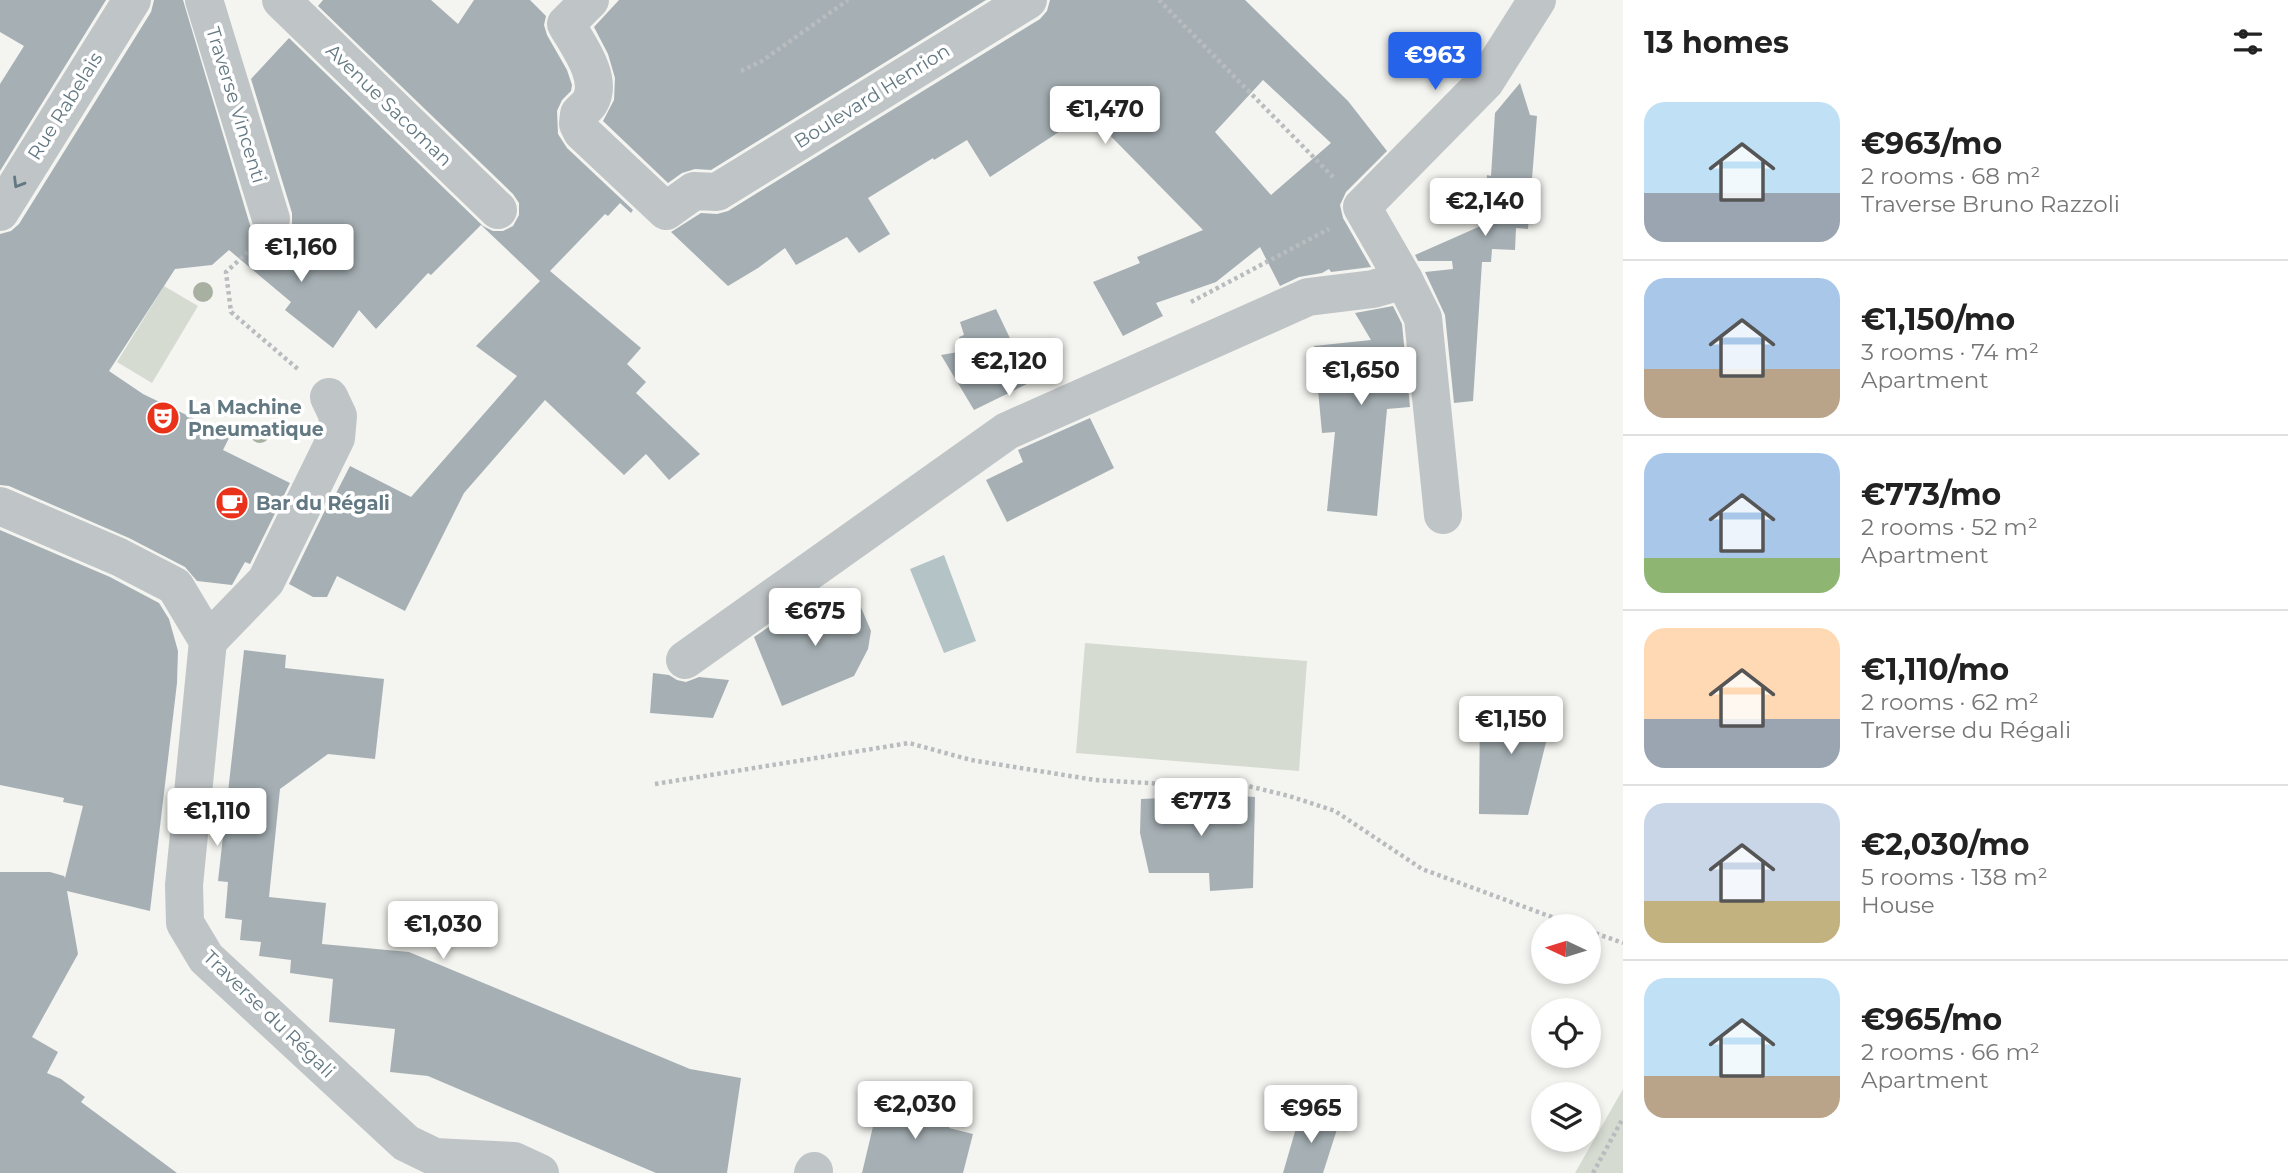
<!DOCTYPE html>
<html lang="en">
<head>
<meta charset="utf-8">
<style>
	body { margin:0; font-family:Montserrat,sans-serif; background:#f6f6f6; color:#222; height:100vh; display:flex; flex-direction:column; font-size:26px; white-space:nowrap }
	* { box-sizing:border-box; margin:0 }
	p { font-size:23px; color:#767676 }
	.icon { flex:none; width:38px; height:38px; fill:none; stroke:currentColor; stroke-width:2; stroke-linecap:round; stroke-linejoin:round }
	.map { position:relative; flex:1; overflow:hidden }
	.sheet { display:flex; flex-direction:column; background:#fff; width:665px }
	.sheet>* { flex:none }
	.needle { width:46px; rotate:274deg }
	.controls { position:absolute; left:1531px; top:914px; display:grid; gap:14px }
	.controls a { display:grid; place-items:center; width:70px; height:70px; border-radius:50%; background:#fff; box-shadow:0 4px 10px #0003; font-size:35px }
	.price { position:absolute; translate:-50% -60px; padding:0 16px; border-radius:7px; background:#fff; color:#222; font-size:23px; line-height:46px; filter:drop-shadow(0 2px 4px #0008) }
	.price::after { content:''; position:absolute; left:50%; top:42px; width:21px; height:16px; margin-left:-10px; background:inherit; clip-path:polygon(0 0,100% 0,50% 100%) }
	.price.selected { background:#2563eb; color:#fff }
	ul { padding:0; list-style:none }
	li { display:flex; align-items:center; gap:21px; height:175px; padding:0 21px }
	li+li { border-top:2px solid #e0e0e0 }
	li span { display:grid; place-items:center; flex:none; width:196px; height:140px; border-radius:21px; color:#555 }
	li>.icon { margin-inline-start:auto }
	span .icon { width:84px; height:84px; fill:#fffc; stroke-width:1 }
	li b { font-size:30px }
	h2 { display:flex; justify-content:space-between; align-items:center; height:84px; padding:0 21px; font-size:30px }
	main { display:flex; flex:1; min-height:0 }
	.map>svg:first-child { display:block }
	.green { fill:#d6dbd1 }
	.water { fill:#b4c4c6 }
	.building { fill:#a6b0b4; fill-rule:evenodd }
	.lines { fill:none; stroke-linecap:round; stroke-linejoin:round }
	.path { stroke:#b9bcbe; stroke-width:4.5; stroke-dasharray:3.5 3.5; stroke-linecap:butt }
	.minor { stroke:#bfc4c6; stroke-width:38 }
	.tree { fill:#a8b0a1 }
	.oneway { stroke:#627882 }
	.labels { text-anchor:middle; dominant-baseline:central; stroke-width:7; stroke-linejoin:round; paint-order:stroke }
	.street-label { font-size:19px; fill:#627882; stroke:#fff }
	.poi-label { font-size:19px; font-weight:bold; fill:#627882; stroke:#fff; text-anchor:start }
</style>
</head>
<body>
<main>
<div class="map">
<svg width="1623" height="1173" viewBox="0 0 1623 1173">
	<rect width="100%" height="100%" fill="#f4f4f0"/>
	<g class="green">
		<polygon points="164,286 198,306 152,383 117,362"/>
		<polygon points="1085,643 1307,661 1299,771 1076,753"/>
		<polygon points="1623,1089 1623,1173 1575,1173"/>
	</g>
	<polygon class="water" points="944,555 976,641 944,653 910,569"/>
	<g class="building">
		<polygon points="0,0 106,0 0,171 0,84 24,46 0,32"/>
		<polygon points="154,0 183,0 250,225 257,235 267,240 277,240 286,234 292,225 292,213 251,79 289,38 483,226 493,231 503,231 513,226 519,215 519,203 513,194 318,6 323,0 431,0 458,24 474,0 530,0 546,16 544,25 547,35 567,70 572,85 571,91 562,100 557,111 558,134 567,148 633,210 631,213 620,203 608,216 605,214 550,271 641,348 627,364 646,382 636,393 700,454 669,480 646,454 624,475 545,400 464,493 405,611 337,576 327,597 313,597 289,584 329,502 331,503 350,466 411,497 517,376 476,346 540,281 481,225 431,275 428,273 376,329 359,310 333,348 285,310 291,302 229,250 212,265 175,269 109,371 143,394 230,436 223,450 290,483 250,564 245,562 232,585 197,581 185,567 129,538 9,486 0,485 0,234 11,231 19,224 151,12"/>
		<polygon points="619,0 986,0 711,170 695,169 682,173 668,183 603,121 614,100 615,78 608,54 594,27"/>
		<path d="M1050,0H1245L1348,101L1387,151L1346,192L1340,205L1343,218L1371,267L1331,272L1329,269L1322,273L1299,277L1280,286L1260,247L1216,282L1156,303L1163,316L1123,336L1093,282L1140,263L1137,257L1203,230L1088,113L990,177L967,140L934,160L933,158L868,198L890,234L859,253L847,237L796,265L785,248L758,268L728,286L671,232L701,213L717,214L728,211L1040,19L1047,11ZM1263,80L1331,143L1271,195L1215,132Z"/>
		<polygon points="1520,83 1530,115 1537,116 1528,229 1516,228 1515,250 1492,249 1491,262 1482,262 1473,401 1454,403 1445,315 1425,272 1453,269 1452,261 1418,261 1415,255 1483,225 1487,175 1491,176 1495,113"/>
		<polygon points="1393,306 1402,324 1410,407 1387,409 1377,516 1327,511 1335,432 1322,433 1314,346 1371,340 1355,313"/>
		<polygon points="996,309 1031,382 974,410 941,355 964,351 959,337 964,335 960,322"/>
		<polygon points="1090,418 1114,468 1007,522 986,480 1023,462 1018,450"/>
		<polygon points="0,530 110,577 159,603 169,619 178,651 177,683 150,911 67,891 78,954 32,1037 58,1052 47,1073 61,1079 85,1097 81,1102 177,1173 0,1173 0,872 50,872 64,876 65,878 83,806 63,802 64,798 0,785"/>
		<polygon points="854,591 871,631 868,649 854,676 782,706 754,637 776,622"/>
		<polygon points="244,650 286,655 285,668 384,679 375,759 328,754 280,789 269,897 326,903 322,944 409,952 690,1069 741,1078 727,1173 656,1173 428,1076 390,1072 395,1029 329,1022 333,979 290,973 291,960 259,956 261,942 240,940 242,920 225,918 228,882 218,881"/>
		<polygon points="653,673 669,675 677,680 686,682 699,677 729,680 713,718 650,713"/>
		<polygon points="1480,705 1555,706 1528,815 1479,814"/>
		<polygon points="1226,795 1255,797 1253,888 1210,891 1209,873 1149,873 1140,833 1141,799"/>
		<polygon points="880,1097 953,1115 949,1128 973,1134 963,1173 862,1173"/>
		<polygon points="1301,1111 1339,1123 1323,1173 1283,1173"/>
	</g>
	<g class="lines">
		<g class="path">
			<polyline points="1159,0 1335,179"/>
			<polyline points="741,71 762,61 848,0"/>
			<polyline points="248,252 226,272 231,312 299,370"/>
			<polyline points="1191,302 1329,229"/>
			<polyline points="655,784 909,743 971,760 1095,780 1183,785 1240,784 1289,796 1335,811 1422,869 1576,926"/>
			<polyline points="1589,931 1623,943"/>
			<polyline points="1593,1173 1623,1118"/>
		</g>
		<g class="minor">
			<polyline points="204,0 271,219"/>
			<polyline points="281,0 498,210"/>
			<path d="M590,0L566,24C577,44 604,78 590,102C588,106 582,110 579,114L578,124L582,132L666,211L694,191L717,192L1028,0"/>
			<polyline points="0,212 132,0"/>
			<polyline points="0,506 119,557 175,586 208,641 184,885 185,923 206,958 406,1143 435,1157 514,1161 540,1173"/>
			<polyline points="1443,515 1423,318 1404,280 1362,207 1485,82 1537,0"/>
			<polyline points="208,641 266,581 336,438 338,416 329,397"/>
			<polyline points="685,660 1007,431 1308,297 1373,289 1404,280"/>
			<polyline points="813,1173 814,1171"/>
		</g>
	</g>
	<g class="tree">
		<circle cx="203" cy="292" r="10"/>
		<circle cx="260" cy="433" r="10"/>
	</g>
	<defs><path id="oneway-chevron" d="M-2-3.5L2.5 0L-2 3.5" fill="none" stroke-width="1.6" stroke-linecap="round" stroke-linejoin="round" transform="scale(1.75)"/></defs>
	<use class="oneway" href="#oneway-chevron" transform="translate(18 183) rotate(121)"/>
	<defs>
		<symbol id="theatre-disc" viewBox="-11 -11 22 22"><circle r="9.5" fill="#ea311a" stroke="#fff"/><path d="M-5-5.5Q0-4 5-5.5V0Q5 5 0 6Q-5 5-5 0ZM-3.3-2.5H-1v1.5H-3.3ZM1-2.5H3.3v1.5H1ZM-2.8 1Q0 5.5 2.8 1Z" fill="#fff"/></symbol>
		<symbol id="cafe-disc" viewBox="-11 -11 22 22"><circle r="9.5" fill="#ea311a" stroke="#fff"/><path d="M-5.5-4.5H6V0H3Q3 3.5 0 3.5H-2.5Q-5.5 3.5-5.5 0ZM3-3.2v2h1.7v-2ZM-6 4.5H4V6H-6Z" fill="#fff"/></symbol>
	</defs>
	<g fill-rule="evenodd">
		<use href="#theatre-disc" x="144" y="399" width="38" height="38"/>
		<use href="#cafe-disc" x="213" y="484" width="38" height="38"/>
	</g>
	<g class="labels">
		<g class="street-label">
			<text transform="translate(872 96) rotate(-32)">Boulevard Henrion</text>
			<text transform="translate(236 105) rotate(73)">Traverse Vincenti</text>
			<text transform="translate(389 105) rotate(44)">Avenue Sacoman</text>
			<text transform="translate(65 106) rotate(-58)">Rue Rabelais</text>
			<text transform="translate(269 1014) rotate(44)">Traverse du Régali</text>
		</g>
		<g class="poi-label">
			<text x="188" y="407">La Machine<tspan x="188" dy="22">Pneumatique</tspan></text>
			<text x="256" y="503">Bar du Régali</text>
		</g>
	</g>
</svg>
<div class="controls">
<a><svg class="needle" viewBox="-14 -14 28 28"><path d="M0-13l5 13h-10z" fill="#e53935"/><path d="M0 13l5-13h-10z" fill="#767676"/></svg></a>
<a><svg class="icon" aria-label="locate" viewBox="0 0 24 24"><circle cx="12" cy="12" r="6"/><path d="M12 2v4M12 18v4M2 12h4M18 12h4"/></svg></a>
<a><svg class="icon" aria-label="layers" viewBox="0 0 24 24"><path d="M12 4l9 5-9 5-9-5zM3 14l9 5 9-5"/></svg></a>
</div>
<b class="price selected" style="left:1435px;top:92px">€963</b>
<b class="price" style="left:1105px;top:146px">€1,470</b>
<b class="price" style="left:1485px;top:238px">€2,140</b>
<b class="price" style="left:301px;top:284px">€1,160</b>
<b class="price" style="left:1009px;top:398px">€2,120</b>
<b class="price" style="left:1361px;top:407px">€1,650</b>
<b class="price" style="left:815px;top:648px">€675</b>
<b class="price" style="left:1511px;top:756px">€1,150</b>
<b class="price" style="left:1201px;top:838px">€773</b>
<b class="price" style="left:217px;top:848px">€1,110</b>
<b class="price" style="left:443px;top:961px">€1,030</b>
<b class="price" style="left:915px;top:1141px">€2,030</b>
<b class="price" style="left:1311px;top:1145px">€965</b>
</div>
<section class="sheet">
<h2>13 homes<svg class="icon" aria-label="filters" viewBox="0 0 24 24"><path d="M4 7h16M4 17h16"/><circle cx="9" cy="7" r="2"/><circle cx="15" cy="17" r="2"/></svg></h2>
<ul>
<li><span style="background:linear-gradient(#bfe0f5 65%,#9aa5b1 0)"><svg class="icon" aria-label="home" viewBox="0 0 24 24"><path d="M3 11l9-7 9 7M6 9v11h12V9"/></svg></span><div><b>€963/mo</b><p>2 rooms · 68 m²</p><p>Traverse Bruno Razzoli</p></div></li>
<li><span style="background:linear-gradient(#a9c7e8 65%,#b9a48a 0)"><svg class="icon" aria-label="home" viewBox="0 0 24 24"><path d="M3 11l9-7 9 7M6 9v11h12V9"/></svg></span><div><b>€1,150/mo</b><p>3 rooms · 74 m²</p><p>Apartment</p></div></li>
<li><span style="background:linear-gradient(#a9c7e8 75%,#8fb573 0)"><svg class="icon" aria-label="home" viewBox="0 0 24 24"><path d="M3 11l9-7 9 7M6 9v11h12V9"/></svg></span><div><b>€773/mo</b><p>2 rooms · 52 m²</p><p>Apartment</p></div></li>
<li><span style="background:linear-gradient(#ffd9b3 65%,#9aa5b1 0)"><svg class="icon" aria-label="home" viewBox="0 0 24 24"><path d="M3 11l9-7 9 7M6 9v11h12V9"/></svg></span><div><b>€1,110/mo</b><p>2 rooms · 62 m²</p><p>Traverse du Régali</p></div></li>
<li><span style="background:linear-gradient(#c9d6e8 70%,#c2b280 0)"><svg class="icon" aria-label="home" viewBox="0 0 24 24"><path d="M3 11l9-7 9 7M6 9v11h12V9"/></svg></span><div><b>€2,030/mo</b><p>5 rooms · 138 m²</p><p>House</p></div></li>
<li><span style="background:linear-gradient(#bfe0f5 70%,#b9a48a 0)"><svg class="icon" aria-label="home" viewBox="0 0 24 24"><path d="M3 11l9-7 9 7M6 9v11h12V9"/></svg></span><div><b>€965/mo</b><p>2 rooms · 66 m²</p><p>Apartment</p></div></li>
</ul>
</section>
</main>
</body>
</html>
